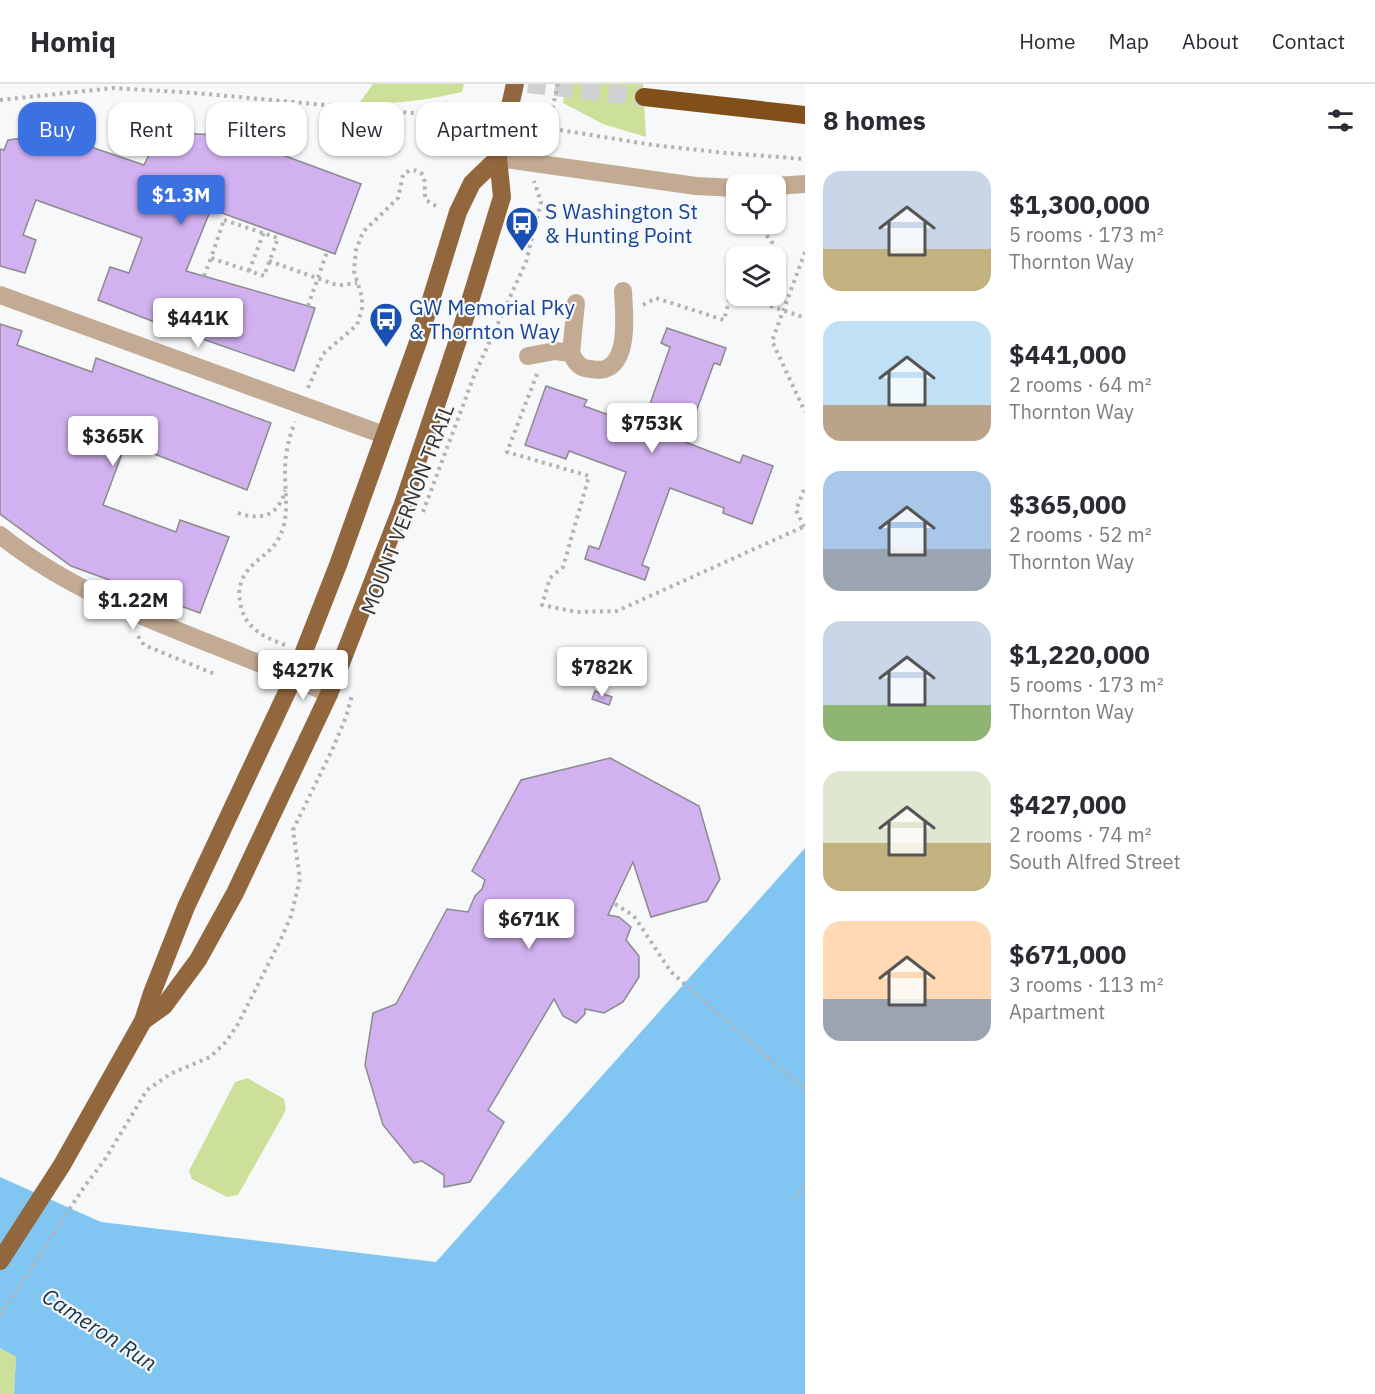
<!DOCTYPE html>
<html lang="en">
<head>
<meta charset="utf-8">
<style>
	body { margin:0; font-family:"IBM Plex Sans",sans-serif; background:#f2f2f3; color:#2b2b33; height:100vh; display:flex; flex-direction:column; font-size:22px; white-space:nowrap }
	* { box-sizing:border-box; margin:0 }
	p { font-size:20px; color:#7c7c81 }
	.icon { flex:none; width:33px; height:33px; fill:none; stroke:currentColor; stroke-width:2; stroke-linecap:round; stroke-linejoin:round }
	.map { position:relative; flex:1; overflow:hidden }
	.side { display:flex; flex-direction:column; background:#fff; width:570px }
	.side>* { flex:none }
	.top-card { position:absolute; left:18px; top:18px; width:570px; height:54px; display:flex; gap:12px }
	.controls { position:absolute; left:726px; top:90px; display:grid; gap:12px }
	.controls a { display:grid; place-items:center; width:60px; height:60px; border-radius:12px; background:#fff; box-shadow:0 2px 4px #0004; font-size:30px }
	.price { position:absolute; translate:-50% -51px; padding:0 14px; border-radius:6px; background:#fff; color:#222; font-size:20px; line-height:39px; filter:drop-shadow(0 2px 3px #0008) }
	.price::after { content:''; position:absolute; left:50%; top:36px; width:18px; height:14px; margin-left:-9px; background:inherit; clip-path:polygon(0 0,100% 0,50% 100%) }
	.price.selected { background:#3c71e1; color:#fff }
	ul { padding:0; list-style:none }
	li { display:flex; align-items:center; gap:18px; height:150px; padding:0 18px }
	li span { display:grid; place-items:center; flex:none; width:168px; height:120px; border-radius:18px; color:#555 }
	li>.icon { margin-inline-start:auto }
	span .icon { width:72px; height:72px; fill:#fffc; stroke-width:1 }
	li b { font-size:26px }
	h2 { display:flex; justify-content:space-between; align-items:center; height:72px; padding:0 18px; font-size:26px }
	.pill { padding:0 21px; border-radius:18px; background:#fff; box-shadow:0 2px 4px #0004; font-size:21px; line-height:54px }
	.pill.selected { background:#3c71e1; color:#fff }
	header { display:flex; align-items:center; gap:36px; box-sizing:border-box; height:84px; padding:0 30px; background:#fff; border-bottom:2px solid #e1e1e2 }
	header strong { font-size:28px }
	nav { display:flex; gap:33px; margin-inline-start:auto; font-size:21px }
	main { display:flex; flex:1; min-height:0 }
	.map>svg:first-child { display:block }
	.green { fill:#cce09a }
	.water { fill:#81c6f3 }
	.building { fill:#d2b1f0; stroke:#8b8b8c; stroke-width:1.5 }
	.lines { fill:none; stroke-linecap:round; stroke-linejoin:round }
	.highway-tunnel { stroke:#d0d1d2; stroke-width:18; stroke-dasharray:18 9; stroke-linecap:butt }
	.path { stroke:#b2b3b4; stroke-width:4; stroke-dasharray:3 4.5; stroke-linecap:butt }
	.minor { stroke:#c3aa93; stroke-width:18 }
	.major { stroke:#93673e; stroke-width:18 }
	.highway { stroke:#814f19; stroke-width:18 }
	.labels { text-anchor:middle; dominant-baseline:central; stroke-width:4.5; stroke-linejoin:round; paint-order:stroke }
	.transit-label { font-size:21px; fill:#164399; stroke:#f7f8f9; text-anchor:start }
	.street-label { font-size:21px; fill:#333334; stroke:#f7f8f9 }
	.water-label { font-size:22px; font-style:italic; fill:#163548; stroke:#f7f8f9 }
</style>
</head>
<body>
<header>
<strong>Homiq</strong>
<nav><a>Home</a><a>Map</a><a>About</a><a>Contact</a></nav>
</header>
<main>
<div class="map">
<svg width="805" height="1310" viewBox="0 0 805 1310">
	<rect width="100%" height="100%" fill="#f7f8f9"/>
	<g class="green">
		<path d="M373,0H464L462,8C425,16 398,21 360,18Z"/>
		<polygon points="566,0 643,0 646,53 603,40 563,19"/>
		<polygon points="247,994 284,1015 286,1026 238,1111 227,1113 192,1095 189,1087 235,998"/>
		<polygon points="0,1264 16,1273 14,1310 0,1310"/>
	</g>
	<polygon class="water" points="805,764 805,1310 14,1310 16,1273 0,1264 0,1093 101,1138 436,1178"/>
	<g class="building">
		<polygon points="160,48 218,51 269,66 361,100 335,170 211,125 186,187 315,224 294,287 157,239 98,216 110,183 129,189 142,154 36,116 23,151 36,156 25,189 0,182 0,65 4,66 8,56 53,50 144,81"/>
		<polygon points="0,240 22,247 17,261 92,288 96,274 271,339 247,406 126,359 103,421 176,448 180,436 229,453 200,529 71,482 0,430"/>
		<polygon points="667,244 726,264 720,281 714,279 685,358 740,379 743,371 773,382 752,440 723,429 724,424 670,404 642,481 649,484 645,496 585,475 589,462 599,465 626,388 569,367 566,375 525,361 546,302 587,316 584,322 642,343 670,263 661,259"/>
		<polygon points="595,607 612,613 609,621 592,615"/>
		<polygon points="610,674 699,722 720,795 707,817 651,833 633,778 608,831 619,833 631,843 626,856 639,872 639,893 623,918 604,929 585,925 585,930 576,939 563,932 554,915 488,1026 504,1038 470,1098 444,1103 444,1091 422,1077 414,1079 383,1041 365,981 373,929 396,920 447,825 468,828 475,812 482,805 485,796 472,787 521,696"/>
	</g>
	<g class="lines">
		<polyline class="highway-tunnel" points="528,0 644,13"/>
		<g class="path">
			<polyline points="0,16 113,4 195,9 489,36"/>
			<polyline points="523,40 653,61 726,69 805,75"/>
			<polyline points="544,61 558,0"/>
			<polygon points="224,136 278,154 264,192 211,174"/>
			<polyline points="757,140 772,158 764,172"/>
			<polyline points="805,168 772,257 805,328"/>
			<polyline points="269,177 334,200 342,201 357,199"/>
			<polyline points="249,187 265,145"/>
			<polyline points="204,192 211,174"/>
			<polyline points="750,212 768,221 805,234"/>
			<polyline points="643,221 656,214 724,236 732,205 736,206"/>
			<polyline points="308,222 327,168"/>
			<polyline points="537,290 507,368 589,392 563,483 550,494 542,521 577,528 617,527 805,442"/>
			<path d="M308,304L323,270L357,241L362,224V213L354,187L356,166L363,148L398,114L403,91L410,86C431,86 422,103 426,116L436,122"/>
			<polyline points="423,428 474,292 526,178 541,118 534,97"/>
			<path d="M238,429C261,437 279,432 285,406"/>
			<polyline points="804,443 796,426 805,403"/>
			<polyline points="138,552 144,561 217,591"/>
			<path d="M285,561C263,553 243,543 240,517C238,508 240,498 245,490C259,470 276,470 284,441C288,423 285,405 285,387C285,370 289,353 295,338"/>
			<polyline points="615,820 634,832 671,888 805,1006"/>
			<polyline points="794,1114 805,1101"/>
			<polyline points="0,1232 84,1103 104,1077 147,1006 170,990 210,973 226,958 238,940 281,855 291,832 300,795 293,746 333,664 346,633 352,611"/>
		</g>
		<g class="minor">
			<polyline points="498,74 696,102 736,104"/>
			<polyline points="776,102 805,100"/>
			<polyline points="0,211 384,351"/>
			<polyline points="571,269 576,219"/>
			<path d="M528,272L555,267L571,269C575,279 581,285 591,285C596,286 601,286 605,285C630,277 624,227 623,207"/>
			<path d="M0,451C96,528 220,557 329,610"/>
		</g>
		<g class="major">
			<polyline points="143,937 164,922 198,876 235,809 329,610 403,420 460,250 502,113 498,74 515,0"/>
			<polyline points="0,1177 62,1081 143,937 152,909 186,823 294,593 338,481 418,258 458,128 472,99 498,74"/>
		</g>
		<polyline class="highway" points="644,13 805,31"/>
	</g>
	<defs>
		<symbol id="bus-pin" viewBox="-11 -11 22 30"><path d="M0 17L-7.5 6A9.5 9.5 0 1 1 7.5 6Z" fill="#1a4fb4" stroke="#f7f8f9"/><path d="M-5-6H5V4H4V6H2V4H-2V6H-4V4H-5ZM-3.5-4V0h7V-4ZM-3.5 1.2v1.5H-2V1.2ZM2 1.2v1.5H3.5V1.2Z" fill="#fff"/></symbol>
	</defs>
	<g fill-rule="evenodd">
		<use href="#bus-pin" x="503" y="120" width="38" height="52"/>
		<use href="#bus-pin" x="367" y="216" width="38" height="52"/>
	</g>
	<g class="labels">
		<g class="transit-label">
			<text x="545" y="127">S Washington St<tspan x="545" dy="24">&amp; Hunting Point</tspan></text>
			<text x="409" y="223">GW Memorial Pky<tspan x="409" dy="24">&amp; Thornton Way</tspan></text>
		</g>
		<g class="street-label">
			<text transform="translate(407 425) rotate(-69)">MOUNT VERNON TRAIL</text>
		</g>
		<g class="water-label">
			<text transform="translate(100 1245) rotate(33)">Cameron Run</text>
		</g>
	</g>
</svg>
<div class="controls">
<a><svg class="icon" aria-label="locate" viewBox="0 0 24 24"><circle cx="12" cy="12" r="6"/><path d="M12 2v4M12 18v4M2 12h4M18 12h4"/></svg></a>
<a><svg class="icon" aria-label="layers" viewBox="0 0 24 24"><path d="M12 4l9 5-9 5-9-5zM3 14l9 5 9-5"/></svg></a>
</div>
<b class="price selected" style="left:181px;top:142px">$1.3M</b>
<b class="price" style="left:198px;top:265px">$441K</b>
<b class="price" style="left:652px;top:370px">$753K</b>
<b class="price" style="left:113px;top:383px">$365K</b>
<b class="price" style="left:133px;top:547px">$1.22M</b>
<b class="price" style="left:602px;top:614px">$782K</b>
<b class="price" style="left:303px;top:617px">$427K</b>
<b class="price" style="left:529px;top:866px">$671K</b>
<div class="top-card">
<a class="pill selected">Buy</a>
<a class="pill">Rent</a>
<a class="pill">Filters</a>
<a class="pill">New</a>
<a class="pill">Apartment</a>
</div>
</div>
<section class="side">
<h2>8 homes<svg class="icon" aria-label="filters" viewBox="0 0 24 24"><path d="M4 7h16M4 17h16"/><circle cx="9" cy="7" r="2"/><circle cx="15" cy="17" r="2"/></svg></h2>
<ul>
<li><span style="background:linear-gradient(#c9d6e8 65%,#c2b280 0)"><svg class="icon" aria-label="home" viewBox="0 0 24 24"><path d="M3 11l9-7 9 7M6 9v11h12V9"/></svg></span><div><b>$1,300,000</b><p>5 rooms · 173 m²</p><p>Thornton Way</p></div></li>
<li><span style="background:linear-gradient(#bfe0f5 70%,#b9a48a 0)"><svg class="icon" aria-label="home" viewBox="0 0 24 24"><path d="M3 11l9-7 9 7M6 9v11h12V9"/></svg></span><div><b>$441,000</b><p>2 rooms · 64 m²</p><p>Thornton Way</p></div></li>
<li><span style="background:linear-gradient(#a9c7e8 65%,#9aa5b1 0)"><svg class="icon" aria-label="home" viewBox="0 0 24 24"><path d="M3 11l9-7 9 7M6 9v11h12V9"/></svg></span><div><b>$365,000</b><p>2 rooms · 52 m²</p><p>Thornton Way</p></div></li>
<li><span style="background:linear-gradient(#c9d6e8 70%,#8fb573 0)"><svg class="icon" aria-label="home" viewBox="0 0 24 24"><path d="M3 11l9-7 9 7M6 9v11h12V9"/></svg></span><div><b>$1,220,000</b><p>5 rooms · 173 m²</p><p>Thornton Way</p></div></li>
<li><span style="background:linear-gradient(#dfe7d0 60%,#c2b280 0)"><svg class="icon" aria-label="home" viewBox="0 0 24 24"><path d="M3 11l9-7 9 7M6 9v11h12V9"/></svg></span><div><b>$427,000</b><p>2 rooms · 74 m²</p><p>South Alfred Street</p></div></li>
<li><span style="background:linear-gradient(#ffd9b3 65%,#9aa5b1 0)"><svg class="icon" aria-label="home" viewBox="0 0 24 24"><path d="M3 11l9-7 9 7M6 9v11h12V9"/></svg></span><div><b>$671,000</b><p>3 rooms · 113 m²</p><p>Apartment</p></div></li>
</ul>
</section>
</main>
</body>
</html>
